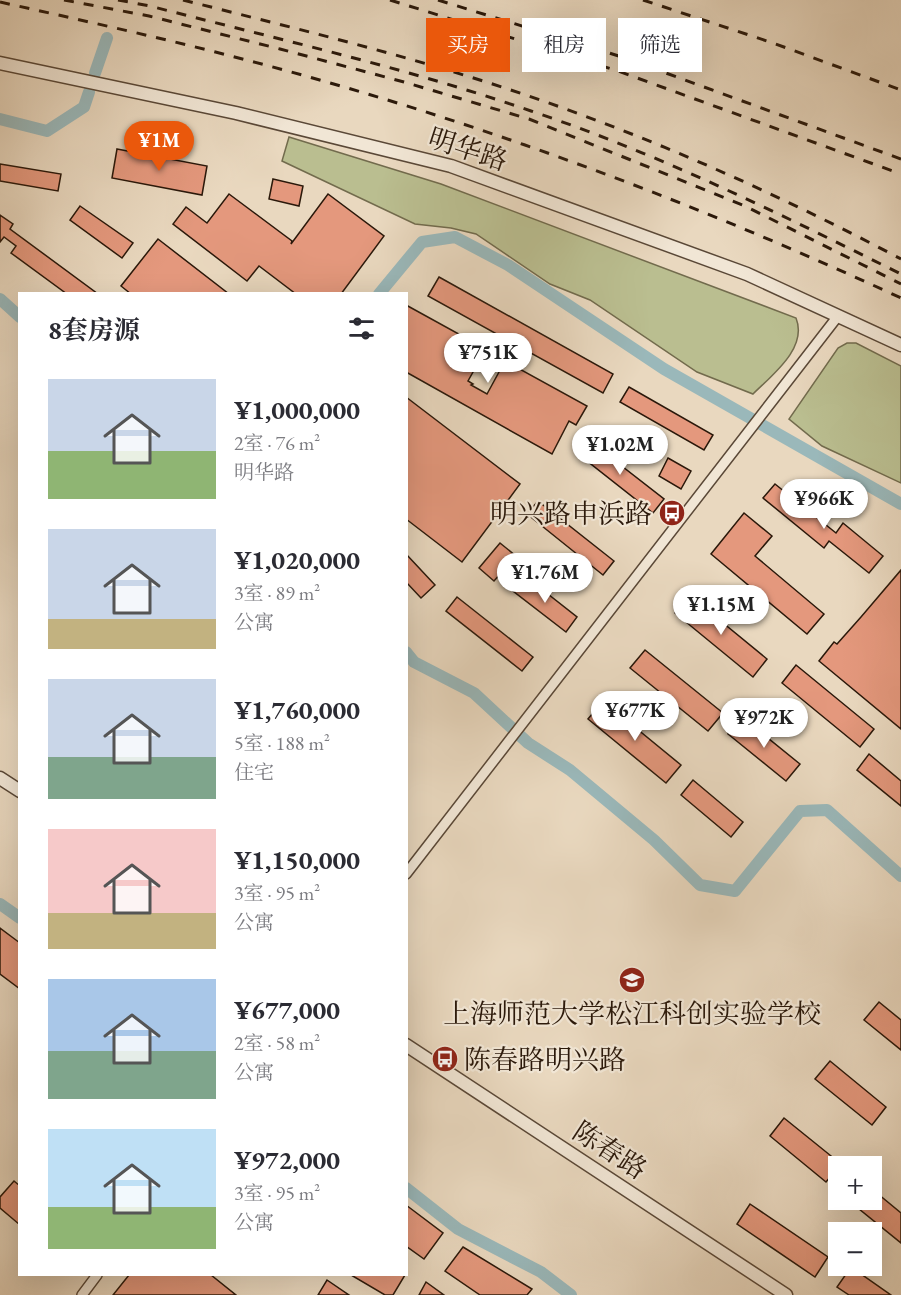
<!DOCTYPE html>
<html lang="zh">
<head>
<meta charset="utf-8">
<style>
	body { margin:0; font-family:"EB Garamond","Noto Serif SC",serif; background:#f2f2f3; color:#2b2b33; height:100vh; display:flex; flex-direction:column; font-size:22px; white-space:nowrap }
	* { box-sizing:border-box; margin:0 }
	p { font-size:20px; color:#7c7c81 }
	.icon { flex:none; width:33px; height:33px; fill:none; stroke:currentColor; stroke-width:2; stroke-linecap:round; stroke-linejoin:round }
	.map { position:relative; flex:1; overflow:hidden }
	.details { position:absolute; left:18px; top:292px; width:390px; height:984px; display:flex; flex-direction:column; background:#fff; border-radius:0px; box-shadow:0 6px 24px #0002 }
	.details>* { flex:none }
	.guide { position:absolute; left:426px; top:18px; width:384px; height:54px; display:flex; gap:12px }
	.fabs { position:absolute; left:828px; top:1156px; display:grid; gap:12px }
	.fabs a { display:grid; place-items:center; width:54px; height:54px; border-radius:0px; background:#fff; box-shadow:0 6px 24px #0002; font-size:30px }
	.price { position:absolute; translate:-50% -51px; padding:0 14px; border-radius:21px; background:#fff; color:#222; font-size:20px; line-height:39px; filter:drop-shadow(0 2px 3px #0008) }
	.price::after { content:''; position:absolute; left:50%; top:36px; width:18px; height:14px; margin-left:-9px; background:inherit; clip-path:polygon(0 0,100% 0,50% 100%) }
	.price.active { background:#ea580c; color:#fff }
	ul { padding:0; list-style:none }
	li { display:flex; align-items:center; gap:18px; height:150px; padding:0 30px }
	li span { display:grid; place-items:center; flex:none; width:168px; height:120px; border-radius:0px; color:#555 }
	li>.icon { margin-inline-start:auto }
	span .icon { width:72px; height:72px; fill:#fffc; stroke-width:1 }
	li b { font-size:26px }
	h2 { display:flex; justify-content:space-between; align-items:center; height:72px; padding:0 30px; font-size:26px }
	.pill { padding:0 21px; border-radius:0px; background:#fff; box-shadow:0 6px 24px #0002; font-size:21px; line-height:54px }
	.pill.active { background:#ea580c; color:#fff }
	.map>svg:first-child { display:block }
	.green { fill:#babe90; stroke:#726b4d; stroke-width:1.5 }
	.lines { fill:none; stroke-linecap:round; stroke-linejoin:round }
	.canal { stroke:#9ab8ba; stroke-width:12 }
	.building { fill:#e4987d; stroke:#2a180a; stroke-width:1.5 }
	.minor-casing { stroke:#5a4837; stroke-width:12 }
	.tertiary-casing { stroke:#5a4837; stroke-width:15 }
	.minor { stroke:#f1e6d5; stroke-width:9 }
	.tertiary { stroke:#f1e6d5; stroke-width:12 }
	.rail { stroke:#2a180a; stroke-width:3; stroke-dasharray:10 10; stroke-linecap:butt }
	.labels { text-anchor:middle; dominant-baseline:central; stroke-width:4.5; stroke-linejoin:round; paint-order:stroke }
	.street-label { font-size:27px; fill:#2a180a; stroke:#f1e6d5 }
	.poi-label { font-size:27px; fill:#2a180a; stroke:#f1e6d5; text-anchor:end }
</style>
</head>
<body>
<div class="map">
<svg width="901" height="1295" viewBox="0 0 901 1295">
	<rect width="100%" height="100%" fill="#e9d8bf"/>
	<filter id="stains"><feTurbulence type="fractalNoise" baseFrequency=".00333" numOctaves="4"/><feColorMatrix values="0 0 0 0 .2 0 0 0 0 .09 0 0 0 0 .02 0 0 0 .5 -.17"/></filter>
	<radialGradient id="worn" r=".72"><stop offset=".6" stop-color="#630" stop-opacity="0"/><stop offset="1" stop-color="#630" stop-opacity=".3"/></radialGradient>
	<g class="green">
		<path d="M289,137L441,184L796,318C808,348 772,375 753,394L697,372L590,300L550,284L476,234L451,228L415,224L282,161Z"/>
		<polygon points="847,343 856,343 901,366 901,483 822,446 789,419 838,348"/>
	</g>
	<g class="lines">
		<g class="canal">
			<polyline points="95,73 107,38"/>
			<polyline points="0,119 47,131 84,107 89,92"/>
			<polyline points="379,294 422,242 455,237 508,265 664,369 901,504"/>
			<polyline points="0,299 20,317"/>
			<polyline points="406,652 414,662 474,693 528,743 570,770 654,840 700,885 735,891 800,811 827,810 901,876"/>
			<polyline points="0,904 20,918"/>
			<polyline points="406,1188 458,1229 541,1272 571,1295"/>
		</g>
	</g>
	<g class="building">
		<polygon points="117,149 207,166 202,195 112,178"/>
		<polygon points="0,164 61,174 58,191 0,181"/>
		<polygon points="273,179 303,186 299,206 269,199"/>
		<polygon points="229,194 292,241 291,244 328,194 384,236 341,294 296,294 259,266 247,281 173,224 186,207 207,223"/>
		<polygon points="80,206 133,243 122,258 70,220"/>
		<polygon points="0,215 13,224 10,229 98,294 67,294 11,253 16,246 4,237 0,242"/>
		<polygon points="158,239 229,294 131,294 121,286"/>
		<polygon points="439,277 613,374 603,393 428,296"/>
		<polygon points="406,305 486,349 468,381 473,384 471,385 487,394 505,361 587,406 576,425 569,421 552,454 406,372"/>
		<polygon points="629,387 713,435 704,450 620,402"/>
		<polygon points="406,397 520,484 462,562 406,519"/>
		<polygon points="587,439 664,499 653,513 577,453"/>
		<polygon points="668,458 691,471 681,489 659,476"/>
		<polygon points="775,484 836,533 843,523 883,556 869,573 829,541 824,548 763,498"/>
		<polygon points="538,501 614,561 603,575 527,514"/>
		<polygon points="744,513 772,536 755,556 824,614 807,634 711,554"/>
		<polygon points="500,543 516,556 494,581 479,568"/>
		<polygon points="406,554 435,585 421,598 406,582"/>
		<polygon points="901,570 901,729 819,661 834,642 837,644 861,617"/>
		<polygon points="525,576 577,617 566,632 513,591"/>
		<polygon points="689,595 767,659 753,677 675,613"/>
		<polygon points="457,597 533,657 522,671 446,611"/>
		<polygon points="645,650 723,713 708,731 630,668"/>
		<polygon points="796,665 874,729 860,747 782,683"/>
		<polygon points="603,701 681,765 666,783 588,719"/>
		<polygon points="742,717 800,764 786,781 728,734"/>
		<polygon points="869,754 901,781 901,806 857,770"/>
		<polygon points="693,780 743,822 731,837 681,795"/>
		<polygon points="0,928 20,943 20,989 0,974"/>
		<polygon points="879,1002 901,1020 901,1050 864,1020"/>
		<polygon points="830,1061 886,1107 872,1125 815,1079"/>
		<polygon points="784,1118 841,1164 826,1182 770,1136"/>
		<polygon points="14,1181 20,1186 20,1225 0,1208 0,1197"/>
		<polygon points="872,1189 901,1213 901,1243 848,1200 872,1200"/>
		<polygon points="750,1204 828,1257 815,1277 737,1224"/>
		<polygon points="406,1205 443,1233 424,1259 406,1246"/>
		<polygon points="463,1247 532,1289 527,1295 480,1295 445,1271"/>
		<polygon points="851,1267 891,1295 849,1295 837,1287"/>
		<polygon points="129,1275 211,1275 236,1295 113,1295"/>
		<polygon points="351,1275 405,1275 393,1295 385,1295"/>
		<polygon points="327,1280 349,1295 318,1295"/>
		<polygon points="426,1282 444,1295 419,1295"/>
	</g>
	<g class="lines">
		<defs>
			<g id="minor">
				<polyline points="406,874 838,316"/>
				<polyline points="82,1295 97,1275"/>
			</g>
			<g id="tertiary">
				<polyline points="0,63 236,113 451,166 747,274 901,345"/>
				<polyline points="0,778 20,791"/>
				<polyline points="406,1045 786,1295"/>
			</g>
		</defs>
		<use href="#minor" class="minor-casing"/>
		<use href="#tertiary" class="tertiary-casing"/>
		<use href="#minor" class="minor"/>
		<use href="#tertiary" class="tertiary"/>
		<g class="rail">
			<polyline points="64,0 149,16 280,49 404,82 529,119 745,206 901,284"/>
			<path d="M118,0L150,6C277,39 407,68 531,111C659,154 780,214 901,274"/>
			<path d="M183,0C278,24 373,47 467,76C617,122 763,186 901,259"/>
			<polyline points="390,0 618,71 901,174"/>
			<polyline points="438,0 622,57 901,159"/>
			<polyline points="643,0 773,43 901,90"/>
			<path d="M0,2C90,22 180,42 269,66C486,124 698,204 901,298"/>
		</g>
	</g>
	<defs>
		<symbol id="bus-disc" viewBox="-11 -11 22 22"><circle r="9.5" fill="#8f2418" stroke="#f1e6d5"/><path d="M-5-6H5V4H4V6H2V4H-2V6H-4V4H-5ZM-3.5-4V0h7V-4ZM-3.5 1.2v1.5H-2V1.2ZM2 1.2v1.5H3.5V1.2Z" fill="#fff"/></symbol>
		<symbol id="school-disc" viewBox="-11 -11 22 22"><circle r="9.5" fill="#8f2418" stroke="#f1e6d5"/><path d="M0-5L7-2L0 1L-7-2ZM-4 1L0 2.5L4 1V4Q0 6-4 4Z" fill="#fff"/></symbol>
	</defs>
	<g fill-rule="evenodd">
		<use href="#bus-disc" x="657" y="498" width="30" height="30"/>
		<use href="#school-disc" x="617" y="965" width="30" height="30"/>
		<use href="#bus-disc" x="430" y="1044" width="30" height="30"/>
	</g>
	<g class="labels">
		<g class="street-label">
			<text transform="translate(468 149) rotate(18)">明华路</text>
			<text transform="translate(610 1150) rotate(33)">陈春路</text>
		</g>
		<g class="poi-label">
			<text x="652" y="513">明兴路申浜路</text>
			<text x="632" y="1013" text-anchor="middle">上海师范大学松江科创实验学校</text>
			<text x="464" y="1059" text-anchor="start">陈春路明兴路</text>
		</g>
	</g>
	<rect width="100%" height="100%" filter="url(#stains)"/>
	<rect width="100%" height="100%" fill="url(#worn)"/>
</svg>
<div class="fabs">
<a>+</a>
<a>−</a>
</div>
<b class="price active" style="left:159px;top:172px">¥1M</b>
<b class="price" style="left:488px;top:384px">¥751K</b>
<b class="price" style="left:620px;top:476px">¥1.02M</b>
<b class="price" style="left:824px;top:530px">¥966K</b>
<b class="price" style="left:545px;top:604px">¥1.76M</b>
<b class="price" style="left:721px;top:636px">¥1.15M</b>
<b class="price" style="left:635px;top:742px">¥677K</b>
<b class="price" style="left:764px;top:749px">¥972K</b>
<div class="guide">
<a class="pill active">买房</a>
<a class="pill">租房</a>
<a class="pill">筛选</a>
</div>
<section class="details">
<h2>8套房源<svg class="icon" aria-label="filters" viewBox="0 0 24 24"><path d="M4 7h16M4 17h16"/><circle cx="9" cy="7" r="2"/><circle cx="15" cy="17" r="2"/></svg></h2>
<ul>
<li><span style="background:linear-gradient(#c9d6e8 60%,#8fb573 0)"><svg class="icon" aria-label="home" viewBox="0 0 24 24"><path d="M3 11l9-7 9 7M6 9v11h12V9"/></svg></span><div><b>¥1,000,000</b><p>2室 · 76 m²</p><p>明华路</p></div></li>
<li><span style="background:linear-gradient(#c9d6e8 75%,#c2b280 0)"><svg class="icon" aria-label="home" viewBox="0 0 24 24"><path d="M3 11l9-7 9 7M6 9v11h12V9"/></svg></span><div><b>¥1,020,000</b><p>3室 · 89 m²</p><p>公寓</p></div></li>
<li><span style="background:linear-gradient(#c9d6e8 65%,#7fa58c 0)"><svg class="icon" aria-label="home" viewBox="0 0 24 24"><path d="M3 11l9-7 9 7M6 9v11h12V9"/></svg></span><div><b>¥1,760,000</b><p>5室 · 188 m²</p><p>住宅</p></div></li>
<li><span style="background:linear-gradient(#f6c9c9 70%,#c2b280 0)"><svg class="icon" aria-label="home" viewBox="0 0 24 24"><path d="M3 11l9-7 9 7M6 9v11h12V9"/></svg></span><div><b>¥1,150,000</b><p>3室 · 95 m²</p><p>公寓</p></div></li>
<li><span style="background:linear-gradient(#a9c7e8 60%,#7fa58c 0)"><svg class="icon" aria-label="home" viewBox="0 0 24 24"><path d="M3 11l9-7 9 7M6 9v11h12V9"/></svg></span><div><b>¥677,000</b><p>2室 · 58 m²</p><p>公寓</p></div></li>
<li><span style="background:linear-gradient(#bfe0f5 65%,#8fb573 0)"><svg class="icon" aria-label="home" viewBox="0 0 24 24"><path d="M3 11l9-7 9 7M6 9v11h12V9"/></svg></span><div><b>¥972,000</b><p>3室 · 95 m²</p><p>公寓</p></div></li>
</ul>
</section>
</div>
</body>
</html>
